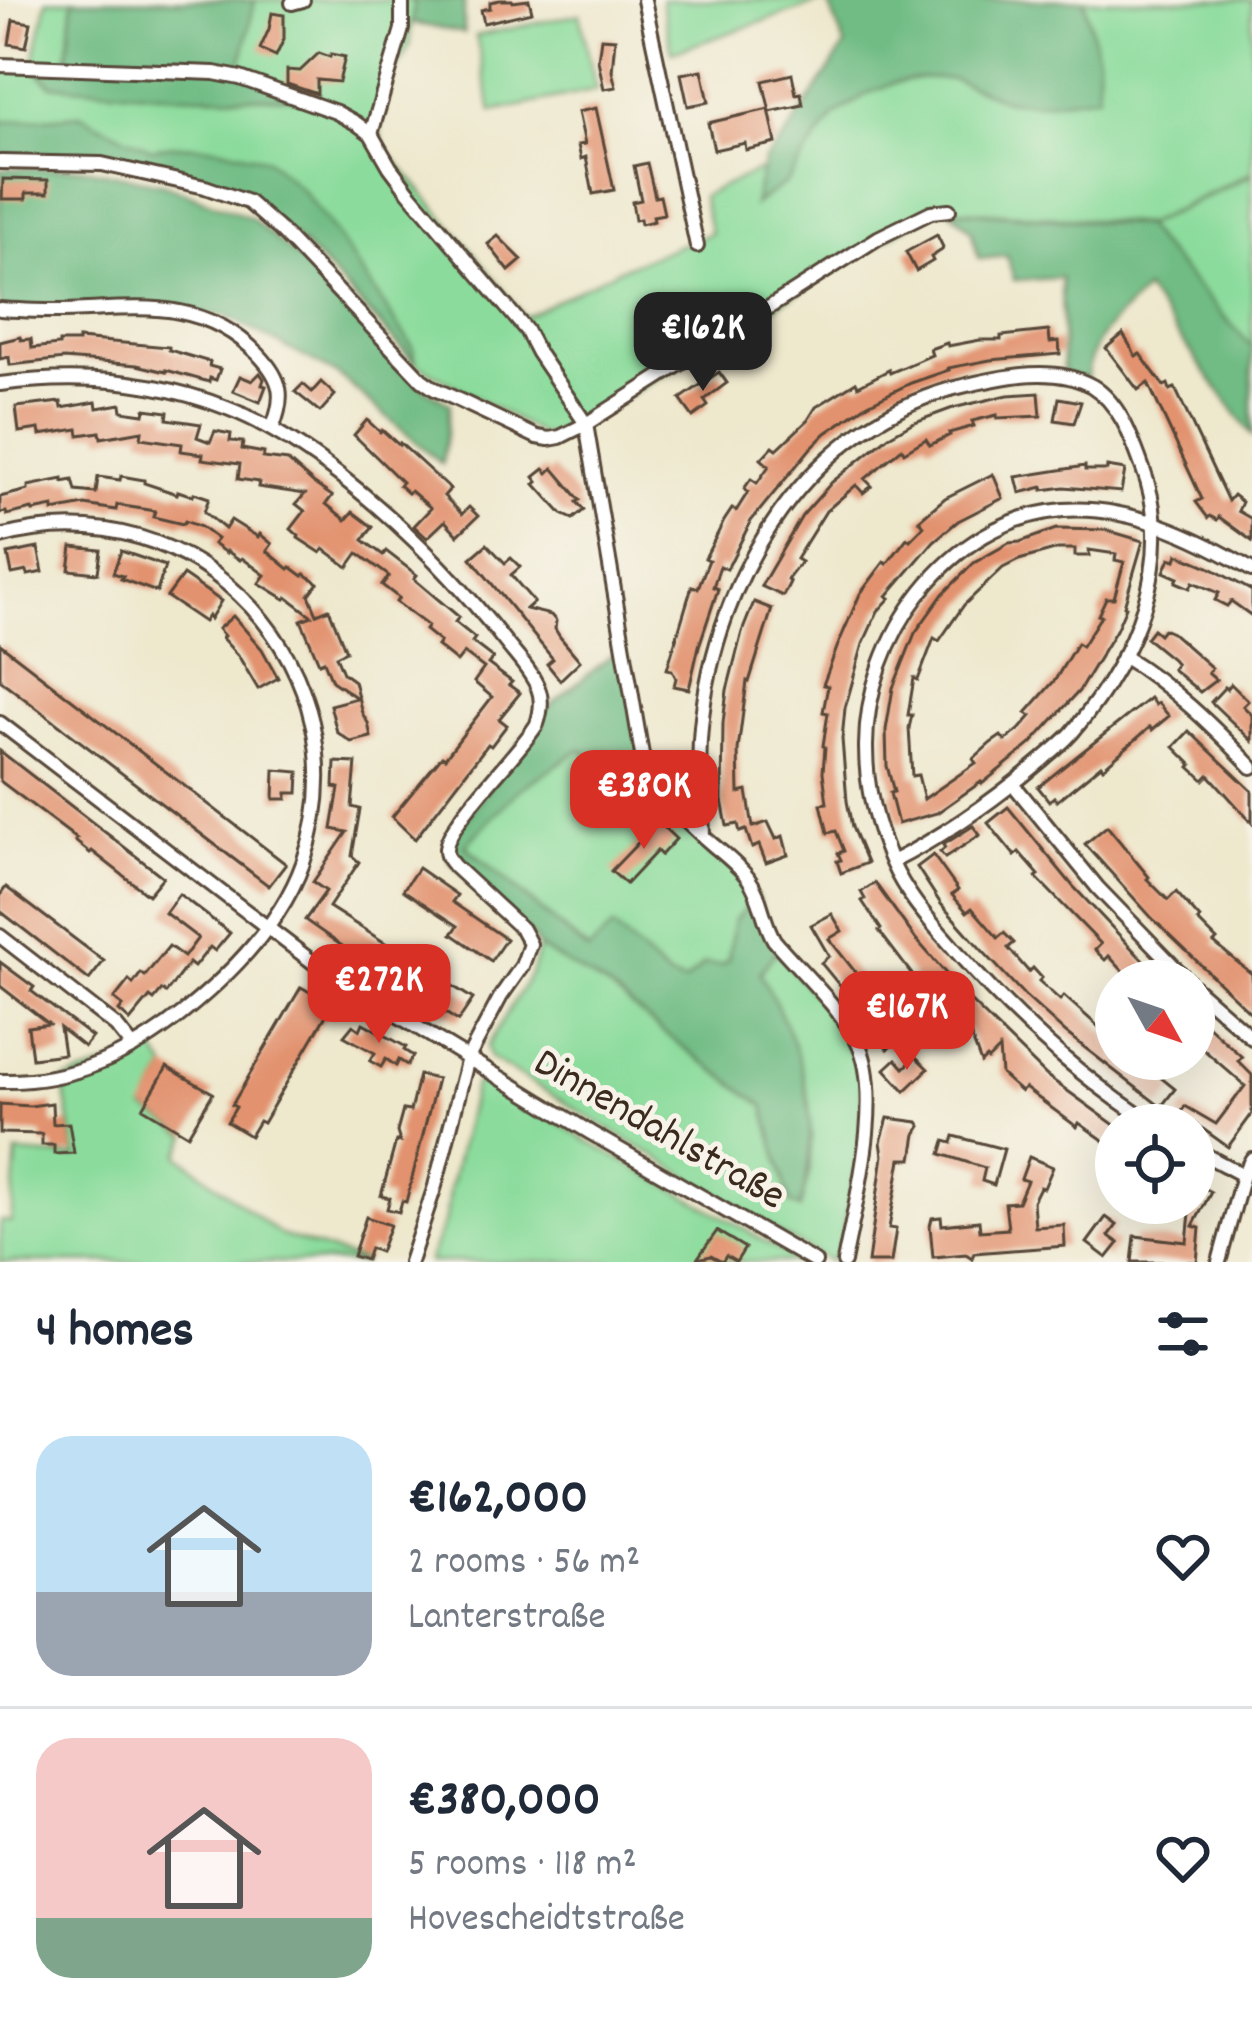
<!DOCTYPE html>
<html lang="en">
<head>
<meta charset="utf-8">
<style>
	body { margin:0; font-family:Dekko,sans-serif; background:#f6f6f7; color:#1f2937; height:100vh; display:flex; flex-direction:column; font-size:45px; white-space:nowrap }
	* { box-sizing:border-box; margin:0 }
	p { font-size:39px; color:#747a83 }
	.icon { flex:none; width:66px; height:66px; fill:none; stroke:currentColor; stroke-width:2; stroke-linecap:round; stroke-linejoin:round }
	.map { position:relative; height:1262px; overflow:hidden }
	.sheet { display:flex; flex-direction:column; background:#fff; flex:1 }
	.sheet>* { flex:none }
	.needle { width:78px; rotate:130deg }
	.controls { position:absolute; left:1095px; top:960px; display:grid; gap:24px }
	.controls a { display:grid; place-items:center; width:120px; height:120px; border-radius:50%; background:#fff; box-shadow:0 12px 48px #0002; font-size:60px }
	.price { position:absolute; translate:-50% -102px; padding:0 27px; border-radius:24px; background:#d93025; color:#fff; font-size:39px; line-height:78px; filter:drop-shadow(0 3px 6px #0008) }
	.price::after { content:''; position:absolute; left:50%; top:72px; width:36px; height:27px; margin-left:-18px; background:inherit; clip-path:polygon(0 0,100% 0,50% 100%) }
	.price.on { background:#222; color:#fff }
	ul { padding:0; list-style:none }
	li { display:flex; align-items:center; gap:36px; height:300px; padding:0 36px }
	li+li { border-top:3px solid #e0e1e3 }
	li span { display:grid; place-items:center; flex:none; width:336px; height:240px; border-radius:36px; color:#555 }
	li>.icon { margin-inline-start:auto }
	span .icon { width:144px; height:144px; fill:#fffc; stroke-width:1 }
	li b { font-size:51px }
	h2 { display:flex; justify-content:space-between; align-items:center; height:144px; padding:0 36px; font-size:51px }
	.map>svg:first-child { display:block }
	.green { fill:#8bdc9c; stroke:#63835d; stroke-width:3 }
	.forest { fill:#70bc84; stroke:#567351; stroke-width:3 }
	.building { fill:#e2926e; fill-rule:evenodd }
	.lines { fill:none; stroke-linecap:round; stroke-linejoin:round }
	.street-casing { stroke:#564638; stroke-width:18 }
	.street { stroke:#fff; stroke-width:12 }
	.labels { text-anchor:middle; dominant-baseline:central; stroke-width:10; stroke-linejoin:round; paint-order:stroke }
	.street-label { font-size:42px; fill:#3b2a1e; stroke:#f7f3e8 }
</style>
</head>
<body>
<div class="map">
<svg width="1252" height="1262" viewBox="0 0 1252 1262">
	<rect width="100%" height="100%" fill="#f7f3e8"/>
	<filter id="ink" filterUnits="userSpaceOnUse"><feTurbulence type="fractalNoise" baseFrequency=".00833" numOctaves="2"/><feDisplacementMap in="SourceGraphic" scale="24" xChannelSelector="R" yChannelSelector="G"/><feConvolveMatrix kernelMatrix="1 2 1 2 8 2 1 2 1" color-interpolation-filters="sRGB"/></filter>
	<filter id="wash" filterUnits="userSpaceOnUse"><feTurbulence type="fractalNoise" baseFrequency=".004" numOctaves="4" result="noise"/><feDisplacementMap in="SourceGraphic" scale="48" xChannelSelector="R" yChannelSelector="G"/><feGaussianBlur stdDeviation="2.7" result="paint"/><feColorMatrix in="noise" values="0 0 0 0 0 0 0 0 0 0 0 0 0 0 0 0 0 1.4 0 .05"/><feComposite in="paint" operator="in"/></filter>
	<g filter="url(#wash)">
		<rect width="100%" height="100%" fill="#eee8cd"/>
		<g class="green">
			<polygon points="47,0 73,0 67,62 33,67 51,85 274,94 291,97 239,68 255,0 411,0 414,3 409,47 390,81 380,131 385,148 479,259 524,317 619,269 711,233 702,196 765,168 755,204 786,183 834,116 865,95 892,83 923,78 953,79 1006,100 1092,32 1084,0 1252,0 1252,172 1146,224 949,209 931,212 584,423 544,436 414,362 318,260 260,206 202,176 84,157 0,158 0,65 33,65"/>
			<polygon points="661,0 845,0 818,3 672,52"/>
			<polygon points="580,14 596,90 492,112 476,36"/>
			<polygon points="1252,175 1252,347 1155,241 1145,226"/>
			<polygon points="581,749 642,790 650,780 725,859 757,898 734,920 728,961 720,965 704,964 686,982 668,977 613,928 589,951 465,845 517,791"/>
			<path d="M539,948L610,989L663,1032L764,1106L790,1202L800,1208L810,1170L811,1135L787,1028L760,973L776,951C801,982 840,1020 855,1057C876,1111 849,1196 838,1252L830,1261L778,1233L725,1198L490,1058L487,1047L532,971Z"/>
			<polygon points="150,1044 167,1068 144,1109 188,1136 179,1155 280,1235 365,1262 0,1262 0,1221 11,1222 17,1153 76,1157 63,1081 111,1065"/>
			<polygon points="495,1081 587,1141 719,1214 799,1262 428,1262 446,1218 449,1191 474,1087 479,1082"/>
		</g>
		<g class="forest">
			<polygon points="73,0 255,0 240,68 293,98 174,95 52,85 33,66 67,62"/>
			<polygon points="411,0 464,0 464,33 412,23 414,4"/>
			<polygon points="845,0 1084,0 1098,57 1098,95 1036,103 1006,100 953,79 923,78 892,83 865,95 834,116 786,183 754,205 764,161 784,139 845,46 828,2"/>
			<polygon points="81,115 151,149 174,145 217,147 267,159 303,191 327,222 412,346 416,362 322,263 260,205 202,176 83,156 0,154 0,122"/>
			<polygon points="83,168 164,184 251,218 311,270 419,385 450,404 442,464 337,374 226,316 157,310 0,314 0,169"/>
			<path d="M950,210L1145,226L1155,241L1252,347V435L1145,290C1117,320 1090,335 1087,379L1063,372L1061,278L1014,280L1007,256L979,259L971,230Z"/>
			<path d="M622,647L650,780L643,791L580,749L517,791L465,846L588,951L613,927L668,977L685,982L704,964L720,965L728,961L734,920L757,898L776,951L760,973C805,1056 824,1114 800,1208L790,1203L764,1106L663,1032L610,989L539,948L532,936L450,861L451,840L542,712Z"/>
		</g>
		<g id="blocks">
			<g class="building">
				<polygon points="500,0 512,0 513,2 529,0 532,12 484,23 481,10 490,8 490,2"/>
				<polygon points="272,13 284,15 284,39 276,56 260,49 269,29"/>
				<polygon points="13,20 31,23 26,47 9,44"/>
				<polygon points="601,38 615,39 612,71 616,87 604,89 598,60"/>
				<polygon points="319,53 330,57 331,54 345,57 339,82 317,80 317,94 287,84 287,70 300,71"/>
				<polygon points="702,70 709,102 688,106 681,74"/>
				<polygon points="792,74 796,94 801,93 803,105 770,112 763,81"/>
				<polygon points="596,108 614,190 593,194 586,157 581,159 578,145 585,144 578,112"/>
				<polygon points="769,109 776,143 746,150 745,143 714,150 708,123"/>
				<polygon points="647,163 655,197 660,196 664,214 653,216 654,221 641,224 640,219 635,220 632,202 641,200 634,166"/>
				<polygon points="3,179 48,180 48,193 26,193 26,199 2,199"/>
				<polygon points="937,235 943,247 942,250 931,257 933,261 916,271 906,252"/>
				<polygon points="498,236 522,260 509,271 488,244"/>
				<polygon points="1049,331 1050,342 1059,341 1060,354 990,360 948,368 949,370 911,383 868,404 826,433 810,449 751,521 727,569 720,566 713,587 718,589 699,646 689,689 674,686 676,678 672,670 667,669 692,586 698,588 709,560 705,558 724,521 732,509 736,511 748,492 744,489 751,479 757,483 769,466 761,459 773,446 777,449 808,420 816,407 856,382 858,386 889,370 890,373 932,355 930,349 947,343 948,346 980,340 1001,340 1001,336"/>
				<polygon points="1123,334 1136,356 1140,354 1164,386 1168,384 1170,390 1175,388 1228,501 1233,495 1242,502 1238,511 1252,519 1252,541 1219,517 1217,520 1210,516 1208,518 1196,502 1202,499 1148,383 1138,390 1106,348"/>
				<polygon points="20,337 21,340 31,339 32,348 59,345 59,342 78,342 78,339 169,347 169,350 210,362 209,366 220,369 216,380 210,378 209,382 166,370 166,372 137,365 64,359 10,365 9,357 0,359 0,342"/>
				<polygon points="719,372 727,383 704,400 708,406 693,417 680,399"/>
				<polygon points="260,373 264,379 262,385 266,386 260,402 233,391 240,376 252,381"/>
				<polygon points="321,382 335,395 320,412 295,392 303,384 312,392"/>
				<polygon points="1039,393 1041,416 997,418 997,415 972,421 974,426 949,433 950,435 930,445 926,439 904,452 902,448 865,479 872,486 863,493 856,485 826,511 796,559 801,562 787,580 790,582 783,596 761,586 802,516 832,482 889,436 912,423 953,408 1008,395"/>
				<polygon points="1059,398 1081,402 1074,423 1055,420"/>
				<polygon points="61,402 62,408 96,402 97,408 121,404 122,411 144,414 145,409 168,412 167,419 201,424 197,437 210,442 215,431 231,434 230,441 243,442 242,449 264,453 263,458 288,461 313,483 332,496 326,504 346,520 353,512 373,527 363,540 383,555 386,551 417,575 414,579 459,617 455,622 475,638 472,642 493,658 488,664 512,682 509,685 520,693 499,719 507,725 491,746 488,744 415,839 392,817 442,756 445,758 492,697 474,682 484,668 464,653 457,662 437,646 440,642 425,630 428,626 396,602 399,598 382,585 389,576 358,553 348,567 324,549 321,553 298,538 299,536 291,529 305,511 296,504 305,494 258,487 259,482 238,479 240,464 202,459 203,454 181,451 182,444 141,438 142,431 101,438 100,432 79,435 78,429 40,435 39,429 19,432 16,407"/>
				<polygon points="367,420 380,432 382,430 399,445 400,443 450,489 444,496 462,514 469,507 478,516 458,535 445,521 427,538 414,526 431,508 411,491 408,493 399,485 402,482 354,435"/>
				<polygon points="1085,466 1085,470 1107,470 1107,467 1125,470 1121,492 1064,487 1043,490 1043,487 1020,493 1016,477"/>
				<polygon points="553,468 580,500 577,502 584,510 573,519 562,514 535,484 538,482 534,477 544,469 548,473"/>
				<polygon points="993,474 1003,498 958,521 934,541 887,596 890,598 878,611 863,644 845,708 842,739 847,801 852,827 867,863 841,873 837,861 841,860 838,853 844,851 836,831 828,833 821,804 827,803 823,772 825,747 823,746 828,713 823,712 828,686 823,685 838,645 860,594 884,562 887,564 907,538 910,540 924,526 919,520 945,498"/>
				<polygon points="121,476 144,480 144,483 177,494 178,491 193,496 194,493 209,498 204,512 225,529 231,520 258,537 260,534 272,544 267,551 289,569 291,567 303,576 305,574 318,583 309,595 317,614 329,609 346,651 336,656 343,673 354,681 362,713 368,723 371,737 351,742 337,732 330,705 357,698 332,681 324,661 319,663 301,620 312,616 287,597 285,599 259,583 265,575 242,558 240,560 227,551 226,553 213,544 217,539 201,527 185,521 183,524 153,517 155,511 117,505 116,510 85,505 53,511 53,507 33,511 32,509 7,515 6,512 0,513 0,497 28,490 28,486 63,479 63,482 73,480 76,491 96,493 98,477 120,480"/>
				<path d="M1056,529L1106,530L1143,541L1124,606L1126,607L1116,630L1079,691L1031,744L982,784L981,782L937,813L898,824L890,793L894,792L887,766L886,730L893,688L915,633L943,594L974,563L1009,543L1020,542ZM1058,549H1075V556H1089V550L1116,554L1115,560L1124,562L1114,598H1106L1098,615L1101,616L1082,646L1077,643L1055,680L1026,713L1031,716L1019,730L1005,741L1001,736L991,743L973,759L976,763L924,799L918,775L912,776L909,728L912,715H908L914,678L918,680L934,638L939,641L964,605L1003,568L1019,560Z"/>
				<polygon points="487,544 505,563 511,558 520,567 511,575 534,602 526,609 551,615 556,621 555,629 560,637 580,661 560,680 547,664 553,659 471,558"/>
				<polygon points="72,547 101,550 98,573 69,570"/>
				<polygon points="38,548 43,572 28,575 27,571 12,574 8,554"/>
				<polygon points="121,551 165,566 157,592 121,579 123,576 113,573"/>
				<polygon points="1178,554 1209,567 1252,591 1252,616 1231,601 1227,606 1215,600 1219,593 1193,582 1190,588 1176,582 1178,578 1164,572 1170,558 1176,560"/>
				<polygon points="183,575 221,601 210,619 208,616 204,622 167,597"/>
				<polygon points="754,602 772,609 749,682 747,681 738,750 739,793 747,791 753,827 768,822 776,839 783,836 788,855 766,863 759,845 752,848 746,830 740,832 738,824 727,826 722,800 723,723 727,690 742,632"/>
				<polygon points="233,616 262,649 278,678 258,689 239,657 222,638 224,636 218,629"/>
				<polygon points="1153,629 1159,634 1163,629 1172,633 1212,668 1208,673 1216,680 1200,692 1172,669 1176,664 1172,659 1146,638"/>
				<polygon points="0,644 286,864 269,886 0,680"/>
				<polygon points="1231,684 1248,701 1243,706 1252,715 1252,741 1211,702 1225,687 1227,689"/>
				<polygon points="1150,698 1155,705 1158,703 1169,716 1152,730 1150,727 1103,768 1101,765 1057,801 1054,797 1049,801 1038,787"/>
				<polygon points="1189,731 1252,791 1252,823 1209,775 1204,780 1190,767 1192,765 1174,747"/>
				<polygon points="0,751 163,877 148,895 92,851 90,853 75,841 77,839 0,781"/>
				<polygon points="335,762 356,763 352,807 360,809 352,856 359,862 329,907 473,999 458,1021 355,955 305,920 326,891 313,882 347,832 332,829 339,788 334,787"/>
				<polygon points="275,770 299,772 298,793 287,793 287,799 274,799"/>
				<polygon points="1008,807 1072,885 1155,973 1146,981 1132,981 1109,956 1105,960 1095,950 1101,944 1036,877 1039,875 1019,852 1015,856 988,823"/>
				<polygon points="658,822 676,839 661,855 657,851 626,884 611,871"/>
				<polygon points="973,826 980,835 945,858 940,852 945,848 943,845"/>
				<polygon points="1107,826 1149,877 1147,879 1168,900 1176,892 1200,919 1198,921 1217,940 1214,943 1252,974 1252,1014 1151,917 1085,844"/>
				<polygon points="933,855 958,890 952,895 967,912 972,908 998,938 1004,933 1014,943 1008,948 1029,972 1033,968 1042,978 1039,981 1060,1000 1064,996 1110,1037 1107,1041 1116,1048 1116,1059 1143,1059 1158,1070 1155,1073 1175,1089 1161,1107 1066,1033 1024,995 980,948 941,904 917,867"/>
				<polygon points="418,868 457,895 452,902 506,939 491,961 452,934 458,926 403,890"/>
				<polygon points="875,883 915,938 968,999 1047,1076 1116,1126 1116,1149 1079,1123 1077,1127 1025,1088 1021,1092 1013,1085 1001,1074 999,1049 988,1060 986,1058 981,1063 968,1028 963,1031 943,1009 935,1016 906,984 914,977 879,931 881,929 862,901 865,899 861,892"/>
				<polygon points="6,887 104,961 89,980 0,911 0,895"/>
				<polygon points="179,894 230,933 215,951 210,947 194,967 189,963 166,993 162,990 154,1000 150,997 130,1021 119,1011 123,1006 114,999 129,980 133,984 141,973 145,976 169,946 184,957 198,938 165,913"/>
				<polygon points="832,914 842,931 829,939 860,978 844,991 821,963 829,956 811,925"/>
				<polygon points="0,962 34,987 31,991 92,1037 84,1047 60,1028 64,1054 32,1058 28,1027 49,1024 0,986"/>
				<polygon points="301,987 332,1005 263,1123 259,1121 250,1136 227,1122 236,1107 232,1105"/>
				<polygon points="1194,1013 1242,1057 1238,1061 1252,1075 1252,1114 1228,1147 1196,1124 1195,1127 1178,1117 1185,1106 1216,1124 1245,1086 1194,1041"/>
				<polygon points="901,1016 911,1028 888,1049 873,1032 885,1022 889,1027"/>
				<polygon points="363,1023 406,1047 404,1050 413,1056 407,1065 399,1060 396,1066 386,1059 381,1067 370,1061 375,1053 344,1036 353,1025 360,1030"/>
				<polygon points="916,1057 928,1069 905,1091 885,1069 896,1059 904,1068"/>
				<polygon points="167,1067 213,1093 188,1135 143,1108"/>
				<polygon points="419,1075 437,1079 406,1202 402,1201 399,1212 387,1209 390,1198 381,1196 396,1141 400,1142 397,1132 403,1110 410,1111"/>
				<polygon points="52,1103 53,1124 69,1123 74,1153 54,1154 54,1145 42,1145 42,1134 0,1133 0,1104 30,1106"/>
				<polygon points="888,1118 918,1122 921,1126 916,1134 912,1159 901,1159 889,1228 896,1229 891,1262 868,1262 883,1155 881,1142"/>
				<polygon points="954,1136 1004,1149 994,1185 982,1181 985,1168 941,1154 945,1141 952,1143"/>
				<polygon points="1029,1157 1053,1167 1044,1188 1040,1187 1033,1201 1035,1227 1064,1225 1065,1246 974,1253 972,1258 966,1254 933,1257 930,1226 932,1218 941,1217 942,1225 979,1221 980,1231 1008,1229 1005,1203 1018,1202 1027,1181 1021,1179"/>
				<polygon points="1194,1183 1211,1192 1193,1226 1200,1228 1197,1262 1132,1262 1135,1236 1187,1242 1191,1203 1194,1203"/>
				<polygon points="366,1217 390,1225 380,1252 370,1248 366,1260 353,1256"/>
				<polygon points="1106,1217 1117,1225 1109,1236 1119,1243 1107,1258 1087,1243"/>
				<polygon points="717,1231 745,1248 736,1262 726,1256 722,1262 711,1256 697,1259"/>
			</g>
		</g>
	</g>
	<g filter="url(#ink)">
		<use href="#blocks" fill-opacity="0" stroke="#564638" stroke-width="3"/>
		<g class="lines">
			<defs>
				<g id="street">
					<polyline points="644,0 697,246"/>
					<polyline points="292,3 303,0"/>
					<path d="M0,65L214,73L240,78L336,112L356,123L371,134L390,167L408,191L526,330L538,353L586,424L642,755C657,793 681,818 713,845C725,855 738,865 748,878C762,897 762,920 774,940C800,971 838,1005 857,1041C885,1094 855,1204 844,1262"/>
					<polyline points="371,134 402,29 402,0"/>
					<polyline points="0,162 102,164 205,187 248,202 280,230 422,380 435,389 537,437 549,439 560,437 586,424 878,238 931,212 949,210"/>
					<path d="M0,309C19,310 37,311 56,311C132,310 199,294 258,354C283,380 285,397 272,429"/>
					<path d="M0,384C77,374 154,379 227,408C261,421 293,441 322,462C391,513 454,576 506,643C517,657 531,671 538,688C543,700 541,712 537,724C520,753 447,822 446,849C446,858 449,859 454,866L522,929L530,944L522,966L501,996L468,1058L435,1186L410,1262"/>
					<path d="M0,537C198,482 371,670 303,863C282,922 232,973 184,1012C130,1056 70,1083 0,1081"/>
					<path d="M1123,656C1171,685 1213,726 1252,767"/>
					<polyline points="0,723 323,970 591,1133 815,1262"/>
					<polyline points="1013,784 1098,888 1188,981"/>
					<path d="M703,836C702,800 697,764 701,727C715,575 811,419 967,385C1006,376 1055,365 1092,386C1120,403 1132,439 1143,469C1177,560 1134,658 1075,729C1066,741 1053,750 1042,760C997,798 945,835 892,862"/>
					<polyline points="0,936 116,1026 133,1047"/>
					<polyline points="1194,987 1252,1038"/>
					<path d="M1154,1125C1079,1077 1015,1018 956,951C932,923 907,897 892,863C876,827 866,788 866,748C865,638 948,520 1063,510C1129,505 1197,537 1252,570"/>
					<polyline points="1194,1149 1243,1175"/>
					<polyline points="1219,1262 1243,1175 1252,1159"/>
				</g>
			</defs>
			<use href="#street" class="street-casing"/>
			<use href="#street" class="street"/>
		</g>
	</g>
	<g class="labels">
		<g class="street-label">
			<text transform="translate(658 1132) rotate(30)">Dinnendahlstraße</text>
		</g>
	</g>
</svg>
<div class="controls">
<a><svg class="needle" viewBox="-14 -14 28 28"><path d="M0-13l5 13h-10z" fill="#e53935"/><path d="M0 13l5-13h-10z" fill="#747a83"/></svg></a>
<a><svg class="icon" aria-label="locate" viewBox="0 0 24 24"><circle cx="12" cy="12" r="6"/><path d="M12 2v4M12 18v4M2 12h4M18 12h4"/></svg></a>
</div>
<b class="price on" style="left:703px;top:394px">€162K</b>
<b class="price" style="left:644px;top:852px">€380K</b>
<b class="price" style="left:379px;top:1046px">€272K</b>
<b class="price" style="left:907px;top:1073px">€167K</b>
</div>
<section class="sheet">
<h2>4 homes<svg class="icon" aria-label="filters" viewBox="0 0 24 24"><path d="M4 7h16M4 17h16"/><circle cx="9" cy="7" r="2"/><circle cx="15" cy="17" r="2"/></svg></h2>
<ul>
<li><span style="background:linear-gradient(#bfe0f5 65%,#9aa5b1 0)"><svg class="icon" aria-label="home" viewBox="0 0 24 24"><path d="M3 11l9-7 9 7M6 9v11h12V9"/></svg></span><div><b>€162,000</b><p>2 rooms · 56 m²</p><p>Lanterstraße</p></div><svg class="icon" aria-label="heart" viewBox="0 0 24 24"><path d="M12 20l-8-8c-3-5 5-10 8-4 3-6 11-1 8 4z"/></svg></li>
<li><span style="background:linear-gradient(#f6c9c9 75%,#7fa58c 0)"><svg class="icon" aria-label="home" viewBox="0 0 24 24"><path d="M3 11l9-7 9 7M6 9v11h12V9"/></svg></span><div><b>€380,000</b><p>5 rooms · 118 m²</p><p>Hovescheidtstraße</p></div><svg class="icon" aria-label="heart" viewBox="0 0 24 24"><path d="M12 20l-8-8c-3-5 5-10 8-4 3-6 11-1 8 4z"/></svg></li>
</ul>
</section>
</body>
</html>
